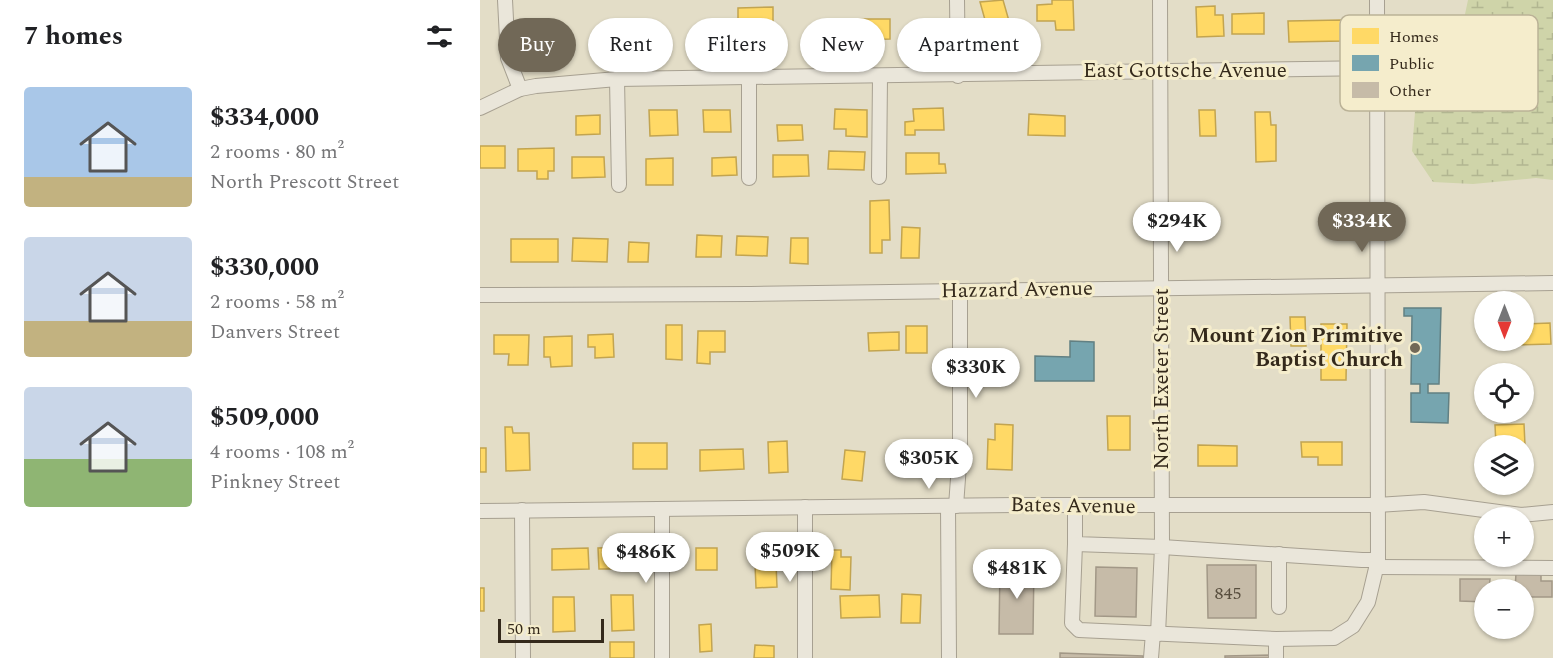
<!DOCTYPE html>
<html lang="en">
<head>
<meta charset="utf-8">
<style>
	body { margin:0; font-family:Spectral,serif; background:#f2f2f2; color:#202124; height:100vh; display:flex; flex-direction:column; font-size:22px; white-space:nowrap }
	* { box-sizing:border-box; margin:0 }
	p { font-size:20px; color:#757577 }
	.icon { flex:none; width:33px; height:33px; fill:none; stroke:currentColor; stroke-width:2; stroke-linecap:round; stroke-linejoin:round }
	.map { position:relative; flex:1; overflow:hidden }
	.drawer { display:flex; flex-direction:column; background:#fff; width:480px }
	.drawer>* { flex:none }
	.guide { position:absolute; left:18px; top:18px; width:570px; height:54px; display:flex; gap:12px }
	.needle { width:39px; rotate:180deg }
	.fabs { position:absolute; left:994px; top:291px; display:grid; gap:12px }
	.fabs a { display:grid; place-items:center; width:60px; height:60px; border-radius:50%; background:#fff; box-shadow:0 2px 4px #0004; font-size:30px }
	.scale { position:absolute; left:18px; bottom:15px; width:106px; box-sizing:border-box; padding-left:6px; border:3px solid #34291b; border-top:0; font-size:16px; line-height:21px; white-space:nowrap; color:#34291b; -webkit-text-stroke:4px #f5edcc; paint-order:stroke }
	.price { position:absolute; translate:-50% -51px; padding:0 14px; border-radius:21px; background:#fff; color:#222; font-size:20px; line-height:39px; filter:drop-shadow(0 2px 3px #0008) }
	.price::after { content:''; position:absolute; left:50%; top:36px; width:18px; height:14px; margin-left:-9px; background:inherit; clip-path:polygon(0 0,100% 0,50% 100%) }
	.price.on { background:#716857; color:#fff }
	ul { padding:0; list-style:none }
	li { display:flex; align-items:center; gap:18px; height:150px; padding:0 24px }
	li span { display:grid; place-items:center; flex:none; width:168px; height:120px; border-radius:6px; color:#555 }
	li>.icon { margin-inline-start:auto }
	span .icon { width:72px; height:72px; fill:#fffc; stroke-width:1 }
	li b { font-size:26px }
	h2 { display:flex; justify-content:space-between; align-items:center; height:72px; padding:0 24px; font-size:26px }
	.tag { padding:0 21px; border-radius:27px; background:#fff; box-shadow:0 2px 4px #0004; font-size:21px; line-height:54px }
	.tag.on { background:#716857; color:#fff }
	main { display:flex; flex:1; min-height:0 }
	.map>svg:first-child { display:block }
	.wetland { fill:url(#wetland-marsh) }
	.homes { fill:#ffd966; stroke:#c2a450; stroke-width:1.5 }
	.public { fill:#76a5af; stroke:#628083; stroke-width:1.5 }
	.building { fill:#c6bba8; stroke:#a29887; stroke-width:1.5 }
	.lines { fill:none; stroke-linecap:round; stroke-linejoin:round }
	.minor-casing { stroke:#a7a091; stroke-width:16 }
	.minor { stroke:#eae6da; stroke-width:14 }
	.poi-dot { fill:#716857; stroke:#f5edcc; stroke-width:2 }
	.labels { text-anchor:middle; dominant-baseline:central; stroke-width:6; stroke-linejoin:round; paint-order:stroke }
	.number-label { font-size:18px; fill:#584e3e }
	.street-label { font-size:21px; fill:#34291b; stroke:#f5edcc }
	.poi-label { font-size:21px; font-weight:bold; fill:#34291b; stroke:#f5edcc; text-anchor:end }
	.key { fill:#f5edcc; stroke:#bbb297; stroke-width:1.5 }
	.key-label { font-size:16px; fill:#34291b }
</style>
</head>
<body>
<main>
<section class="drawer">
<h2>7 homes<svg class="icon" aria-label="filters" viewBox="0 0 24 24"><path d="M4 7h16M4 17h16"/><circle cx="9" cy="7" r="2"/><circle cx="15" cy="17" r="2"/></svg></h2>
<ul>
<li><span style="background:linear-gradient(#a9c7e8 75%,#c2b280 0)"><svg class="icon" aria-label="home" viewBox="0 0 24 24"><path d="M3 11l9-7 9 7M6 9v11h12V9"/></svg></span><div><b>$334,000</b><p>2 rooms · 80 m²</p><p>North Prescott Street</p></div></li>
<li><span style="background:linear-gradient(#c9d6e8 70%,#c2b280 0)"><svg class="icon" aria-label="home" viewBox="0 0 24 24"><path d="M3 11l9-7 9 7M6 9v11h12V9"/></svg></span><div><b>$330,000</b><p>2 rooms · 58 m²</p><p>Danvers Street</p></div></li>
<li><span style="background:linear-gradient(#c9d6e8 60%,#8fb573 0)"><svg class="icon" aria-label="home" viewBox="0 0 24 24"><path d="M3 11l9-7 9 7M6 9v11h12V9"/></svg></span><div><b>$509,000</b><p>4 rooms · 108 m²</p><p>Pinkney Street</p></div></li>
</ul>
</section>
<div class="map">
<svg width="1073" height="658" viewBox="0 0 1073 658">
	<defs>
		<pattern id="wetland-marsh" width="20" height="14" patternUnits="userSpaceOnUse" patternTransform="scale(1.5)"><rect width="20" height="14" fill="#cfd4a9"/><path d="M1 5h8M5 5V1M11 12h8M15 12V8" fill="none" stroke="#b2b691"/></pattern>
	</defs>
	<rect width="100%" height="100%" fill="#e3ddc7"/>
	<polygon class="wetland" points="988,0 1073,0 1073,180 1056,178 993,184 953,182 932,151 935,112 977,52"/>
	<g class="homes">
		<polygon points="523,0 529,21 507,27 500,2"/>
		<polygon points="572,0 593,0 594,30 576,30 575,21 557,21 557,5 572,4"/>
		<polygon points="735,6 735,15 743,15 744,36 717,37 716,7"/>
		<polygon points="293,7 293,28 276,28 277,43 258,43 258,8"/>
		<polygon points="784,13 784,34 752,34 752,14"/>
		<polygon points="369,19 410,19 410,39 369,40"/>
		<polygon points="862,20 863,41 809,42 808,21"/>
		<polygon points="463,108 464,130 435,130 435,135 425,135 425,122 434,121 433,109"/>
		<polygon points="355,109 387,110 387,137 366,136 366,129 354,129"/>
		<polygon points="169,110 197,110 198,135 170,136"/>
		<polygon points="223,110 250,110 251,132 224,132"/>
		<polygon points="719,110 735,110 736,136 720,136"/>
		<polygon points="775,112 790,112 791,125 796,125 796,161 776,162"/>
		<polygon points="549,114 585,116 585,136 548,135"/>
		<polygon points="120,115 120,134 96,135 96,116"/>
		<polygon points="297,125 322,125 323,140 298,141"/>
		<rect x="0" y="146" width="25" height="22"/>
		<polygon points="74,148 74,171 68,171 68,179 57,179 57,171 38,171 38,149"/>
		<polygon points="349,151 385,152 384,170 348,169"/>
		<polygon points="426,153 459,153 459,164 465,164 466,173 426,174"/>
		<polygon points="293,155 328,155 329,176 293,177"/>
		<polygon points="92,157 124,157 125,177 92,178"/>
		<polygon points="256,157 257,175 232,176 232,158"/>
		<polygon points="193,158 193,185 166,185 166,159"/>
		<polygon points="409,200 410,240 402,240 402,253 390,253 390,201"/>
		<polygon points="422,227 440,228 439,258 421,258"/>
		<polygon points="217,235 242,236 241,257 216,257"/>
		<polygon points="257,236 288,237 287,256 256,255"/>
		<polygon points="93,238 128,239 127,262 92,261"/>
		<polygon points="311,238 328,238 328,264 310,263"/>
		<rect x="31" y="239" width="47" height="23"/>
		<polygon points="149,242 169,243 168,262 148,262"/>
		<polygon points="810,317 825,317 826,346 811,346"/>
		<polygon points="1070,323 1071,344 1033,345 1033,340 1044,340 1044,324"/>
		<polygon points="841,324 867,324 866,380 841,380"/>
		<polygon points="186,325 202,325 202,360 186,359"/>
		<rect x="426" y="326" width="21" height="27"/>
		<polygon points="218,331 245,331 245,352 230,352 230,364 217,363"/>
		<polygon points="419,332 419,350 389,351 388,333"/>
		<polygon points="133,334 134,357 115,358 115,347 108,347 108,335"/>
		<polygon points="14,335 49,335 48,365 28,365 29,354 14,354"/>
		<polygon points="92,336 92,366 71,367 70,357 64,357 64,337"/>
		<polygon points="627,416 650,416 650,450 628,450"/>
		<polygon points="515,424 533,425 532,470 507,469 508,439 515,440"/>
		<polygon points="1044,424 1045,445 1016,446 1015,425"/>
		<polygon points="25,427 32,427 33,433 49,433 50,470 26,471"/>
		<polygon points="307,441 308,472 289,473 288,442"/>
		<polygon points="821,442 862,442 862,465 838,465 838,457 822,457"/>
		<rect x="153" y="443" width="34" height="26"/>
		<polygon points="718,445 757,446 757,466 718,466"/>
		<rect x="0" y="448" width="6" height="24"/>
		<polygon points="263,449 264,469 220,471 220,450"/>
		<polygon points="365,450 385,452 382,481 362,479"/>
		<polygon points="153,547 154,569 119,569 118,548"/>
		<polygon points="108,548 109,569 72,570 72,549"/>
		<rect x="216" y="548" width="21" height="22"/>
		<polygon points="352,550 361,550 361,557 371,557 370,590 351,589"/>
		<polygon points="296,563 297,587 276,588 275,564"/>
		<rect x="0" y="588" width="4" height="23"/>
		<polygon points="422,594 441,595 440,623 421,623"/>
		<polygon points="131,595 153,595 154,630 132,631"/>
		<polygon points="399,595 400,617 361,618 360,596"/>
		<polygon points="73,597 94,597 95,631 73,632"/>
		<polygon points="231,624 232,651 220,652 219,625"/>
		<rect x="130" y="642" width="24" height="16"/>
		<polygon points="275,645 294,646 294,658 274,658"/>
	</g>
	<g class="public">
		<polygon points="924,308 961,308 959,384 948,384 948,393 969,393 968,423 931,422 931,393 940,393 940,384 931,384 932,316 924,316"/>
		<polygon points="590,341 614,342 614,381 555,381 555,356 590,357"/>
	</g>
	<g class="building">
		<polygon points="520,565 554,565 553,634 519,634"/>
		<polygon points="727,565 776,565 776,618 728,618"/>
		<polygon points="616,567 657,568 656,617 615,616"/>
		<polygon points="1036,573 1061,573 1061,581 1072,581 1072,597 1044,597 1044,590 1035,590"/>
		<polygon points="980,579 1010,579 1009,590 1005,590 1005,602 980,601"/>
		<polygon points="580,653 663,656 663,658 580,658"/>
		<polygon points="792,655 792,658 745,658 745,656"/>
	</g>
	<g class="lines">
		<defs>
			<g id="minor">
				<polyline points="25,0 28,58 40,89"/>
				<polyline points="477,0 478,76"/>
				<polyline points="680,0 682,547 882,560 898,560 897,0"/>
				<polyline points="269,77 269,178"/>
				<polyline points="137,79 139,185"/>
				<polyline points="0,108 40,89 56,86 137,79 897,68"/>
				<polyline points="399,177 400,77"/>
				<polyline points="0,295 271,294 1073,283"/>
				<polyline points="468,506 469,658"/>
				<polyline points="476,506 480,451 480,291"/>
				<polyline points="595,506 595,544 682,547 678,634"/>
				<polyline points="325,507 325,658"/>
				<polyline points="182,509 182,658"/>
				<polyline points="42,510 43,658"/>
				<polyline points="0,511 536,505 897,505 944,502 1041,515 1073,512"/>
				<polyline points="595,544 592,623 599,630 796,639 854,638 873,626 888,602 898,560"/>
				<polyline points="799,554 799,607"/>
				<polyline points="896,567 1073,568"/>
				<polyline points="671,658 673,633"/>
				<polyline points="796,658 796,639"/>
			</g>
		</defs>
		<use href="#minor" class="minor-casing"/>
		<use href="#minor" class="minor"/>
	</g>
	<circle class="poi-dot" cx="935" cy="348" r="6"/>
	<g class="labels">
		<g class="number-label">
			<text x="748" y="593">845</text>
		</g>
		<g class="street-label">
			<text x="705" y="71">East Gottsche Avenue</text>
			<text transform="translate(537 290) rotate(-1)">Hazzard Avenue</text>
			<text transform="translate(682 379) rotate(-90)">North Exeter Street</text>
			<text transform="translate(593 506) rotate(1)">Bates Avenue</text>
		</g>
		<g class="poi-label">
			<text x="923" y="336">Mount Zion Primitive<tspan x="923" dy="24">Baptist Church</tspan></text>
		</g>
	</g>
	<rect x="860" y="15" width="198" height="96" rx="9" class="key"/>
	<rect x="872" y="28" width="27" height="16" fill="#ffd966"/>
	<rect x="872" y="55" width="27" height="16" fill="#76a5af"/>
	<rect x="872" y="82" width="27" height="16" fill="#c6bba8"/>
	<g class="key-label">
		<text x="909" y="42">Homes</text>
		<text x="909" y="69">Public</text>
		<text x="909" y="96">Other</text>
	</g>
</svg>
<div class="fabs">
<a><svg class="needle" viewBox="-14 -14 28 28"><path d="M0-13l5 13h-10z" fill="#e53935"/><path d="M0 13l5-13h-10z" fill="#757577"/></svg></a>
<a><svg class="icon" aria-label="locate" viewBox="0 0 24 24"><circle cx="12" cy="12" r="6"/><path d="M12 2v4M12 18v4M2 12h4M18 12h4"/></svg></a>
<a><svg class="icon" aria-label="layers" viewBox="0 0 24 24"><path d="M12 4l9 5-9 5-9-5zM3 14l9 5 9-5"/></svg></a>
<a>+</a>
<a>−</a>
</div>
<div class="scale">50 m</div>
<b class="price" style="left:697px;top:253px">$294K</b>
<b class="price on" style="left:882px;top:253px">$334K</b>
<b class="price" style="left:496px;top:399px">$330K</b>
<b class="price" style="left:449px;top:490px">$305K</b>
<b class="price" style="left:310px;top:583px">$509K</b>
<b class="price" style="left:166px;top:584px">$486K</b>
<b class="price" style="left:537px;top:600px">$481K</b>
<div class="guide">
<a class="tag on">Buy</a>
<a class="tag">Rent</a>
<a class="tag">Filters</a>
<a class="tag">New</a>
<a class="tag">Apartment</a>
</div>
</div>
</main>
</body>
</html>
